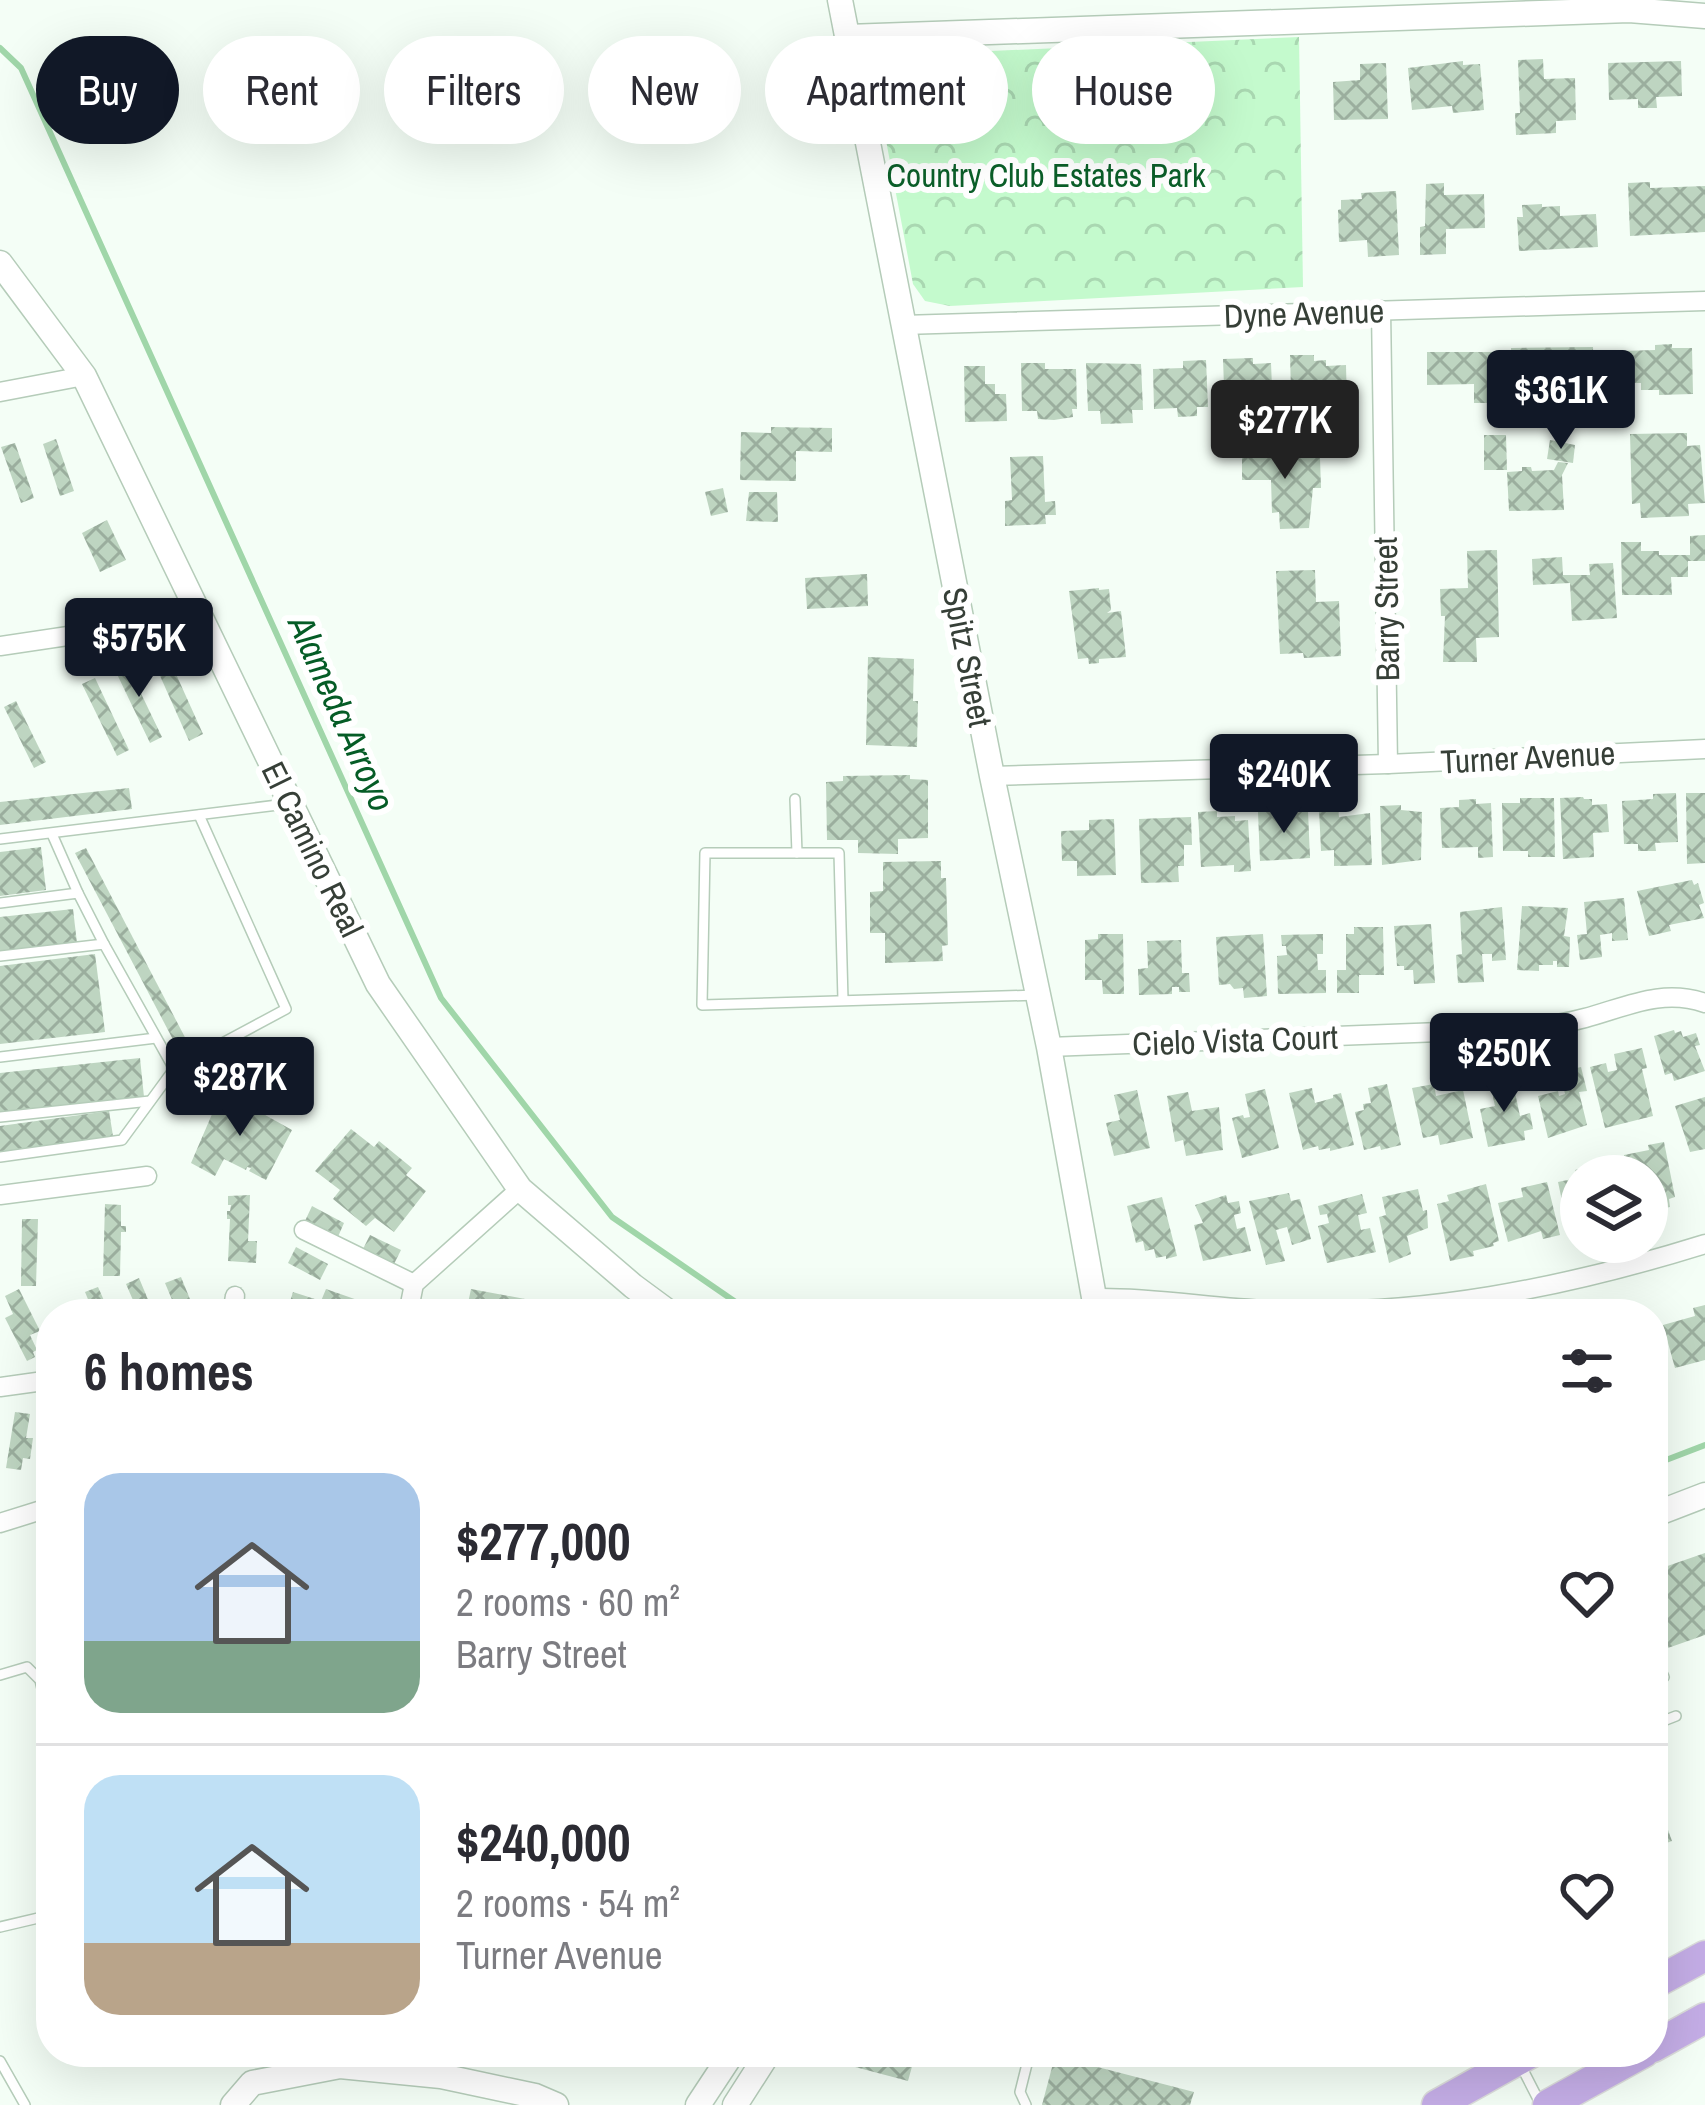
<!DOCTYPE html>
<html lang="en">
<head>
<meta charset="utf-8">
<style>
	body { margin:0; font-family:"Archivo Narrow",sans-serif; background:#f7f7f7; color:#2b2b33; height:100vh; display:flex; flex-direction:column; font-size:45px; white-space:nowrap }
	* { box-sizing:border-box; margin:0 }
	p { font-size:39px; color:#7c7c81 }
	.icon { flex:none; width:66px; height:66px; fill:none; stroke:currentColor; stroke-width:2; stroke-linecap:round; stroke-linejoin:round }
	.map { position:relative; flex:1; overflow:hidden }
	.details { position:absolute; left:36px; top:1299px; width:1632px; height:768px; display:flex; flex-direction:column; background:#fff; border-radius:48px; box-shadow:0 12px 48px #0002 }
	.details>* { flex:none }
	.guide { position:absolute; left:36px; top:36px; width:1635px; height:108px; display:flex; gap:24px }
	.fabs { position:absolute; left:1560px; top:1155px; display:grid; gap:24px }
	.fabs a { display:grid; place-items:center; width:108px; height:108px; border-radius:50%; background:#fff; box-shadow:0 12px 48px #0002; font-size:60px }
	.price { position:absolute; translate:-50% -102px; padding:0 27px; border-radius:12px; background:#111827; color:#fff; font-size:39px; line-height:78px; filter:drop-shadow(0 3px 6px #0008) }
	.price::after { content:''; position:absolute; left:50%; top:72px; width:36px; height:27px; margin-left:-18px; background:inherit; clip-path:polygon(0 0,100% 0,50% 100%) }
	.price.on { background:#222; color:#fff }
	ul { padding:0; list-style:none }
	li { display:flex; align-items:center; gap:36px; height:300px; padding:0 48px }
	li+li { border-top:3px solid #e1e1e2 }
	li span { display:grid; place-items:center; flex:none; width:336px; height:240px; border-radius:36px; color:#555 }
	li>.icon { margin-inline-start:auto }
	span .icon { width:144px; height:144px; fill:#fffc; stroke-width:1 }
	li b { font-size:51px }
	h2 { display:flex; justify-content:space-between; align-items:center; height:144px; padding:0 48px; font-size:51px }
	.tag { padding:0 42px; border-radius:54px; background:#fff; box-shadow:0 12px 48px #0002; font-size:42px; line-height:108px }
	.tag.on { background:#111827; color:#fff }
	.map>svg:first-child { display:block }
	.forest { fill:url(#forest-crowns) }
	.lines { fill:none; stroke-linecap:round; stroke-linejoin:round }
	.stream { stroke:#a0d6a9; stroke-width:6 }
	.building { fill:url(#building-cross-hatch) }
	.service-casing { stroke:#b5ccb9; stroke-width:12 }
	.minor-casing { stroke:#b5ccb9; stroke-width:21 }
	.tertiary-casing { stroke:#b5ccb9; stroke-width:27 }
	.primary-casing { stroke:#dbdcdb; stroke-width:33 }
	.service { stroke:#fff; stroke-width:9 }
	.minor { stroke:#fff; stroke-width:18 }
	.tertiary { stroke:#fff; stroke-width:24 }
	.primary { stroke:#c4ade6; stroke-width:30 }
	.labels { text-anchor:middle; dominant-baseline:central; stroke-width:12; stroke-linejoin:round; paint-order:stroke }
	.park-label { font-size:33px; fill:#0b5f29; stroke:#fff }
	.street-label { font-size:33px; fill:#363f37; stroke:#fff }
	.water-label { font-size:36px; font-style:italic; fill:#055c26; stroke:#fff }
</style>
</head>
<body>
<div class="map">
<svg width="1705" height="2105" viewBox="0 0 1705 2105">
	<defs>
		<pattern id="forest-crowns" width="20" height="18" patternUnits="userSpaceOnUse" patternTransform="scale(3)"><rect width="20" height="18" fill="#c4facd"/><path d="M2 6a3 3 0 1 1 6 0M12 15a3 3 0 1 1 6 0" fill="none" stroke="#a9d7b1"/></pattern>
		<pattern id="building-cross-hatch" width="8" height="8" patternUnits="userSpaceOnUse" patternTransform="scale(3)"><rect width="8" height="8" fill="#bed5c1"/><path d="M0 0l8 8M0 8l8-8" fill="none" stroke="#9bae9e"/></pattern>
	</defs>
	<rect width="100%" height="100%" fill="#f4fef6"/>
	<polygon class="forest" points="1299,37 1303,287 950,306 925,301 913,284 876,87 883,65 905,55"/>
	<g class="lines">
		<g class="stream">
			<polyline points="0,48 21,68 441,998 612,1217 753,1314"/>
			<polyline points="1653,1465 1705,1445"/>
		</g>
	</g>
	<g class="building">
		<polygon points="1543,59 1544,79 1575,78 1576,120 1556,121 1556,133 1516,135 1515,113 1520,113 1518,60"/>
		<polygon points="1463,61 1463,65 1480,64 1484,110 1453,113 1452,106 1412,110 1408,68"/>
		<polygon points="1681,61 1682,96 1656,97 1657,108 1638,108 1638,99 1609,100 1608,63"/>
		<polygon points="1386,63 1388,119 1334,120 1333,82 1360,80 1360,64"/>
		<polygon points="1650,182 1650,188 1705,186 1705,232 1630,236 1628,183"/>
		<polygon points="1444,183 1444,195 1484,194 1485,228 1446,229 1446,254 1420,255 1420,227 1425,226 1426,184"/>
		<polygon points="1396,191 1399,255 1368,257 1367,240 1339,242 1338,210 1341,209 1341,200 1362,199 1361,193"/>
		<polygon points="1542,204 1542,207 1560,206 1560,216 1596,214 1598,247 1519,251 1517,217 1523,217 1522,205"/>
		<polygon points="1672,344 1672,348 1692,348 1693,394 1659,395 1659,390 1641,390 1641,383 1620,383 1620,351 1655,350 1655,345"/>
		<polygon points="1593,347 1594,381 1572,381 1572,392 1554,393 1554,386 1536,386 1536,383 1512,383 1511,348"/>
		<polygon points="1427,352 1499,352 1500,403 1474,403 1474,384 1427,385"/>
		<polygon points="1290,355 1314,355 1314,361 1326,360 1326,366 1346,365 1347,406 1322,407 1323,425 1292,426"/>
		<polygon points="1253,358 1253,364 1271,363 1273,412 1225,414 1223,359"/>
		<polygon points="1206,360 1208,407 1197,407 1197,416 1178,417 1177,408 1154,409 1153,369 1183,368 1183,361"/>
		<polygon points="1021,363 1045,363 1045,369 1076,369 1077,409 1072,409 1073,417 1054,420 1038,419 1037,411 1022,411"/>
		<polygon points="1086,363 1141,364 1143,410 1132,410 1133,423 1101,424 1100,411 1088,411"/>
		<polygon points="964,366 985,366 985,384 995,384 995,394 1006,394 1007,421 965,422"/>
		<polygon points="771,427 832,428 832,452 796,451 796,481 740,480 741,432 771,433"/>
		<polygon points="1687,433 1687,446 1700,445 1705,503 1688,504 1689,516 1641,518 1640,503 1632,504 1630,434"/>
		<polygon points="1484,435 1506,435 1507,470 1484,470"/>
		<polygon points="56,439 74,491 60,496 43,444"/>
		<polygon points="1550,440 1575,445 1573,463 1547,459"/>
		<polygon points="15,443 34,498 21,503 1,447"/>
		<polygon points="1288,447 1288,458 1320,458 1321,488 1313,488 1309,528 1280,529 1279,512 1272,513 1271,480 1242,480 1242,448"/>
		<polygon points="1043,456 1045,502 1055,501 1056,515 1045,515 1046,524 1005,526 1005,501 1012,500 1010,457"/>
		<polygon points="1558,462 1568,463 1562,475 1564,510 1509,511 1507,472 1522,471 1522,467 1531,467 1532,471 1554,470"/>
		<polygon points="723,488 728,512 711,516 705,492"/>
		<polygon points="749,492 777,492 778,522 746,521"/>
		<polygon points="107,520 126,560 100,572 82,533"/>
		<polygon points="1705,535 1705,561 1688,561 1688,577 1671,577 1672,595 1622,595 1621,542 1641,542 1641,551 1659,551 1659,555 1690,555 1690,536"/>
		<polygon points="1497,550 1499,637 1476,638 1477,662 1443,662 1445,616 1441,616 1440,589 1468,588 1467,551"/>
		<polygon points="1562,557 1563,575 1590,575 1589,564 1613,563 1617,618 1572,621 1570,583 1533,585 1532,559"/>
		<polygon points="1315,570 1316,602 1339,601 1341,656 1304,658 1303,653 1280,654 1276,571"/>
		<polygon points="867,574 868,606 807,609 805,578"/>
		<polygon points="1099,588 1099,590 1109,589 1111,610 1107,613 1121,611 1126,657 1099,659 1099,663 1089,664 1088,658 1078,659 1069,591"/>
		<polygon points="868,657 914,659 913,701 918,701 917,747 866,745"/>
		<polygon points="140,662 145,673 134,679 162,737 150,743 116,672"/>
		<polygon points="171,663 203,734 189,741 157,669"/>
		<polygon points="95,678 129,750 117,756 82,684"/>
		<polygon points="16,701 46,762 34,768 4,707"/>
		<polygon points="910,775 910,779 928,780 928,838 898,839 898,854 858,853 858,840 827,840 826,782 843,781 843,776"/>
		<polygon points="129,788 132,809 0,825 0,802"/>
		<polygon points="1676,793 1678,842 1655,843 1656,851 1638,851 1638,844 1624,844 1622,801 1653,799 1653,794"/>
		<polygon points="1686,793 1705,793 1705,863 1687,864"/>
		<polygon points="1583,797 1584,799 1592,799 1592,805 1607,804 1609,832 1593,833 1594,857 1563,859 1560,798"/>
		<polygon points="1520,798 1554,798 1555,857 1528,857 1528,851 1503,851 1502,803 1520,803"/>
		<polygon points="1476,799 1476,804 1491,803 1493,857 1478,858 1478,847 1442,848 1440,808 1459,807 1459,800"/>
		<polygon points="1401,805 1401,810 1422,812 1421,860 1382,865 1380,806"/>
		<polygon points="1338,808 1339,817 1370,813 1372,865 1334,866 1334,850 1321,851 1319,809"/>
		<polygon points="1217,811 1217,817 1235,816 1235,821 1248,820 1251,871 1234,872 1234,865 1201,867 1198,812"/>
		<polygon points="1278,811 1278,815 1308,811 1310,858 1260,861 1258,812"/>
		<polygon points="1191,817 1192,845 1184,845 1184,866 1178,866 1179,882 1141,883 1139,819"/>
		<polygon points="1114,819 1116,875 1077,876 1077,861 1062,861 1061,831 1089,830 1089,820"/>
		<polygon points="41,847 46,890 0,896 0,852"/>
		<polygon points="86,848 189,1045 179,1051 75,853"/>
		<polygon points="941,861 941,878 946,878 948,945 942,946 943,961 885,963 885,933 870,933 870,892 883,891 883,862"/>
		<polygon points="1692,880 1694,885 1698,883 1704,903 1699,905 1704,918 1669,925 1671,931 1649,936 1637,891"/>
		<polygon points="1624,898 1628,940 1612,941 1612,933 1600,935 1602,957 1580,960 1577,935 1587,934 1584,902"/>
		<polygon points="1522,906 1568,908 1564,936 1570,937 1569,967 1557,967 1557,961 1553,961 1553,965 1539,965 1539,971 1517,970"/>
		<polygon points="1502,907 1506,960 1492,961 1492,954 1482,954 1484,982 1458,983 1456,955 1462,954 1460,912"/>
		<polygon points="73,909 77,943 0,952 0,917"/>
		<polygon points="1431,924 1435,983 1414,984 1413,970 1404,970 1404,966 1397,966 1394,926"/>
		<polygon points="1354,927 1383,927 1384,975 1359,975 1359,993 1337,993 1337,970 1346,970 1346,934 1354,934"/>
		<polygon points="1098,934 1123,934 1124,994 1103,994 1102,980 1085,980 1085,940 1098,939"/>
		<polygon points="1263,934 1267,996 1244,998 1243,988 1234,989 1230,984 1219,985 1216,937"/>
		<polygon points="1323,934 1323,954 1317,954 1318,970 1326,970 1326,993 1278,994 1277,956 1287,955 1286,946 1282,946 1281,935"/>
		<polygon points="1181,940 1182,973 1189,973 1190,992 1179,992 1179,987 1172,987 1172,994 1139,995 1138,969 1148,968 1147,941"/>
		<polygon points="95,954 105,1032 0,1044 0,966"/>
		<polygon points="1674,1030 1675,1033 1681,1031 1683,1037 1696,1033 1700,1045 1695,1046 1705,1071 1674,1081 1672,1073 1665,1075 1654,1036"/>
		<polygon points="1642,1048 1647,1068 1642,1069 1653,1116 1605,1128 1590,1067 1606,1063 1608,1072 1617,1070 1614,1054"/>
		<polygon points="140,1058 144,1097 0,1112 0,1073"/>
		<polygon points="1581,1067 1587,1091 1579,1092 1587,1125 1548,1138 1538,1096 1558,1091 1559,1096 1565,1094 1560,1072"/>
		<polygon points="1511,1074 1520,1116 1530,1113 1533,1129 1524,1131 1525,1140 1488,1147 1480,1109 1495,1106 1489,1079"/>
		<polygon points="1387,1084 1401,1145 1381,1150 1380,1146 1364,1150 1355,1112 1364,1110 1363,1104 1371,1103 1368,1088"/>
		<polygon points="1434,1084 1436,1096 1463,1090 1473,1138 1440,1145 1438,1135 1423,1138 1412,1088"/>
		<polygon points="1312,1088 1315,1103 1333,1098 1333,1095 1341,1093 1354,1145 1330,1151 1330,1148 1319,1150 1318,1146 1303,1150 1289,1093"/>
		<polygon points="1265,1089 1279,1148 1242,1158 1232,1118 1243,1115 1244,1118 1250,1117 1245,1094"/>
		<polygon points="1137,1090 1150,1148 1114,1156 1106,1123 1120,1120 1114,1095"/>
		<polygon points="222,1091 292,1130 266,1180 249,1171 251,1168 247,1167 246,1170 224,1159 215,1176 191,1163"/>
		<polygon points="1188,1092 1192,1111 1219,1107 1223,1150 1186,1156 1183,1140 1175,1142 1167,1096"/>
		<polygon points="1705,1097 1705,1149 1690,1152 1675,1106"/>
		<polygon points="109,1111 113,1136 0,1152 0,1126"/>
		<polygon points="351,1129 374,1147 379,1141 412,1168 406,1175 426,1191 394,1232 375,1218 366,1226 333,1199 340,1190 315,1171"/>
		<polygon points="1664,1142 1675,1197 1669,1199 1670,1207 1647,1212 1647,1176 1618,1176 1617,1170 1621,1169 1619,1158 1624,1157 1624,1155 1649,1150 1648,1145"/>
		<polygon points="1605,1163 1608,1176 1581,1176 1581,1227 1568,1229 1558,1182 1577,1178 1575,1170"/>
		<polygon points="1547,1182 1560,1235 1543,1239 1541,1231 1508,1242 1498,1203 1523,1197 1521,1188"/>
		<polygon points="1486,1184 1499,1241 1493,1243 1494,1246 1473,1251 1474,1256 1450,1261 1437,1204 1449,1201 1447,1195"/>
		<polygon points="1418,1189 1423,1211 1427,1210 1428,1228 1407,1236 1411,1254 1389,1263 1379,1217 1386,1215 1382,1197"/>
		<polygon points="1289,1193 1291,1201 1300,1199 1311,1239 1292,1245 1287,1227 1276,1230 1285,1261 1266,1265 1249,1201"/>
		<polygon points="1362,1194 1367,1213 1358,1215 1361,1230 1370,1228 1376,1252 1327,1263 1318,1226 1329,1223 1327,1214 1320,1215 1318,1206"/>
		<polygon points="250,1195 248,1241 257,1241 256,1263 228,1261 230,1219 227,1219 227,1211 230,1211 231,1205 228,1205 228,1196"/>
		<polygon points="1226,1195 1228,1203 1239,1201 1241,1213 1234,1215 1237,1229 1245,1227 1251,1251 1203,1261 1194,1225 1203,1223 1195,1205"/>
		<polygon points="1162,1197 1177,1256 1166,1259 1166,1256 1156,1258 1154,1249 1145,1251 1143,1241 1136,1243 1127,1206"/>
		<polygon points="105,1204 121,1205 121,1226 126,1226 126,1232 121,1232 120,1276 103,1276"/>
		<polygon points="312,1206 344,1223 337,1239 305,1221"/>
		<polygon points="22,1219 38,1219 36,1286 21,1286"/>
		<polygon points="370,1235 401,1250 393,1266 362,1251"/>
		<polygon points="296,1247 328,1264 320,1280 288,1263"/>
		<polygon points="181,1277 196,1314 178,1314 165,1283"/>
		<polygon points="139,1278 154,1314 139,1314 126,1284"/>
		<polygon points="98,1287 110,1314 94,1314 85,1292"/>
		<polygon points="19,1289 40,1331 30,1335 37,1350 33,1352 35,1357 27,1361 5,1318 13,1314 5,1296"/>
		<polygon points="326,1289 366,1303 362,1314 286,1314 293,1292 321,1301"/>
		<polygon points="471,1289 525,1299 522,1314 456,1314 457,1306 467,1308"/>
		<polygon points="1705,1305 1705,1360 1675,1368 1663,1325 1695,1316 1693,1308"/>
		<polygon points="15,1412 30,1414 26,1438 33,1438 30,1459 23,1458 21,1470 6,1468"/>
		<polygon points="1705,1553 1705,1635 1665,1649 1662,1640 1653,1644 1653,1571"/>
		<polygon points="1653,1788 1672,1841 1653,1848"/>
		<polygon points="843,2052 916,2052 908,2081 840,2063"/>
		<polygon points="1055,2056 1194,2092 1190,2105 1042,2105"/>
	</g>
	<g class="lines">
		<defs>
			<g id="service">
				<polyline points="795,799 797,853"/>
				<polyline points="52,834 78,893"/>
				<polyline points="0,839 286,804"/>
				<polyline points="0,903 78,893 104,944"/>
				<polyline points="0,956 104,944 174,1069 122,1140 0,1157"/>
				<polyline points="843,1000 839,853 705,853 702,1005 1038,995"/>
				<polyline points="0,1057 156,1038"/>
				<polyline points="174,1069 286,1009 199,815"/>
				<polyline points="0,1117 150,1101"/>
				<polyline points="1653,1655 1664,1677"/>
				<polyline points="0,1675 27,1667 40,1680 51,1726"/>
				<polyline points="1653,1725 1676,1716"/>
				<polyline points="0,1927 51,1915"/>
				<polyline points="0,2061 25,2105"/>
				<polyline points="1520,2064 1540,2103"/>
				<polyline points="1026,2105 1020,2092 1030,2052"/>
			</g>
			<g id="minor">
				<polyline points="1381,310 1388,764"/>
				<polyline points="903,325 1705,301"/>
				<polyline points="0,392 84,376"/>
				<polyline points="0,646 202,616"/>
				<polyline points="992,776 1388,764 1705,749"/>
				<path d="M1049,1047L1519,1029C1541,1027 1563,1024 1585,1018C1626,1007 1662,988 1705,1003"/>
				<polyline points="0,1195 147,1176"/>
				<polyline points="304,1230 414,1284"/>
				<path d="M1096,1298C1154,1297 1212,1308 1270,1310C1419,1317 1564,1288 1705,1244"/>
				<polyline points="232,1314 235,1296"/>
				<polyline points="408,1314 414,1284 520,1189"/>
				<polyline points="0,1387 51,1380"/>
				<polyline points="0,1523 51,1507"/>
			</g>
			<g id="tertiary">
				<polyline points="840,0 992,776 1049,1047 1097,1314"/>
				<polyline points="847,37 1629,10 1705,16"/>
				<polyline points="0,263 84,376 378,984 520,1189 633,1286 671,1314"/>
				<polyline points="1653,1515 1705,1495"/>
				<polyline points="233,2105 252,2083 340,2066 441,2076 535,2096 556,2105"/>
				<polyline points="698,2105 733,2052"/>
				<polyline points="735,2105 769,2052"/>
			</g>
			<g id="primary">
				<polyline points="1653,1984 1705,1956"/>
				<polyline points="1653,2047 1705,2018"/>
				<polyline points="1437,2105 1532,2052"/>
				<polyline points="1548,2105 1644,2052"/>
			</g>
		</defs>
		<use href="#service" class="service-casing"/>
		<use href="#minor" class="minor-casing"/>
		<use href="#tertiary" class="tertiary-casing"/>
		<use href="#primary" class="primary-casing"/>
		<use href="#service" class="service"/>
		<use href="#minor" class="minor"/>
		<use href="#tertiary" class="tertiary"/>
		<use href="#primary" class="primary"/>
	</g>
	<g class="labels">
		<g class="park-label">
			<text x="1046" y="175">Country Club Estates Park</text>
		</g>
		<g class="street-label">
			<text transform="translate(1304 313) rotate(-2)">Dyne Avenue</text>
			<text transform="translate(1386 609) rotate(-91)">Barry Street</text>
			<text transform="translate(968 657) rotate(79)">Spitz Street</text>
			<text transform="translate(1528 757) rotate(-3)">Turner Avenue</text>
			<text transform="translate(313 849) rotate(64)">El Camino Real</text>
			<text transform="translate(1235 1040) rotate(-2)">Cielo Vista Court</text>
		</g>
		<g class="water-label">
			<text transform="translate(342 713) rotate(66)">Alameda Arroyo</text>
		</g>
	</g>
</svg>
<div class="fabs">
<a><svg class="icon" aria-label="layers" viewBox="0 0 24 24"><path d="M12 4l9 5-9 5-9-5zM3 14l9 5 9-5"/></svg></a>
</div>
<b class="price" style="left:1561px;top:452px">$361K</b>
<b class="price on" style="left:1285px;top:482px">$277K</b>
<b class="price" style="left:139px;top:700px">$575K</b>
<b class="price" style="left:1284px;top:836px">$240K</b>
<b class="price" style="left:1504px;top:1115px">$250K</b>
<b class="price" style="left:240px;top:1139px">$287K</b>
<div class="guide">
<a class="tag on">Buy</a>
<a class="tag">Rent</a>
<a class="tag">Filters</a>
<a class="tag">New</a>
<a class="tag">Apartment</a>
<a class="tag">House</a>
</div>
<section class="details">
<h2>6 homes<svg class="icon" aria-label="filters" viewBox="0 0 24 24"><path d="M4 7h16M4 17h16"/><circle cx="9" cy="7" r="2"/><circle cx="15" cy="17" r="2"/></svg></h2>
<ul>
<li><span style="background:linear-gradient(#a9c7e8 70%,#7fa58c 0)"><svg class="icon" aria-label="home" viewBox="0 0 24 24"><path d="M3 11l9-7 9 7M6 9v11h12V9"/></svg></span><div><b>$277,000</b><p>2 rooms · 60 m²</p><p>Barry Street</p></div><svg class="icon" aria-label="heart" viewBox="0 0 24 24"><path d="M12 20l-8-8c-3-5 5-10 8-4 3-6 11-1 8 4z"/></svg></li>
<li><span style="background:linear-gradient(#bfe0f5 70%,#b9a48a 0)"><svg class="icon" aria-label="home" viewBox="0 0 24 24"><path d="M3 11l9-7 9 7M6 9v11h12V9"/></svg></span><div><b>$240,000</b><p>2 rooms · 54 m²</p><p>Turner Avenue</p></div><svg class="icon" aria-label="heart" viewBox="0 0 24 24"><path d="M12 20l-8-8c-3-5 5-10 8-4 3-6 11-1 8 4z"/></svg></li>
</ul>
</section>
</div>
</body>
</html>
